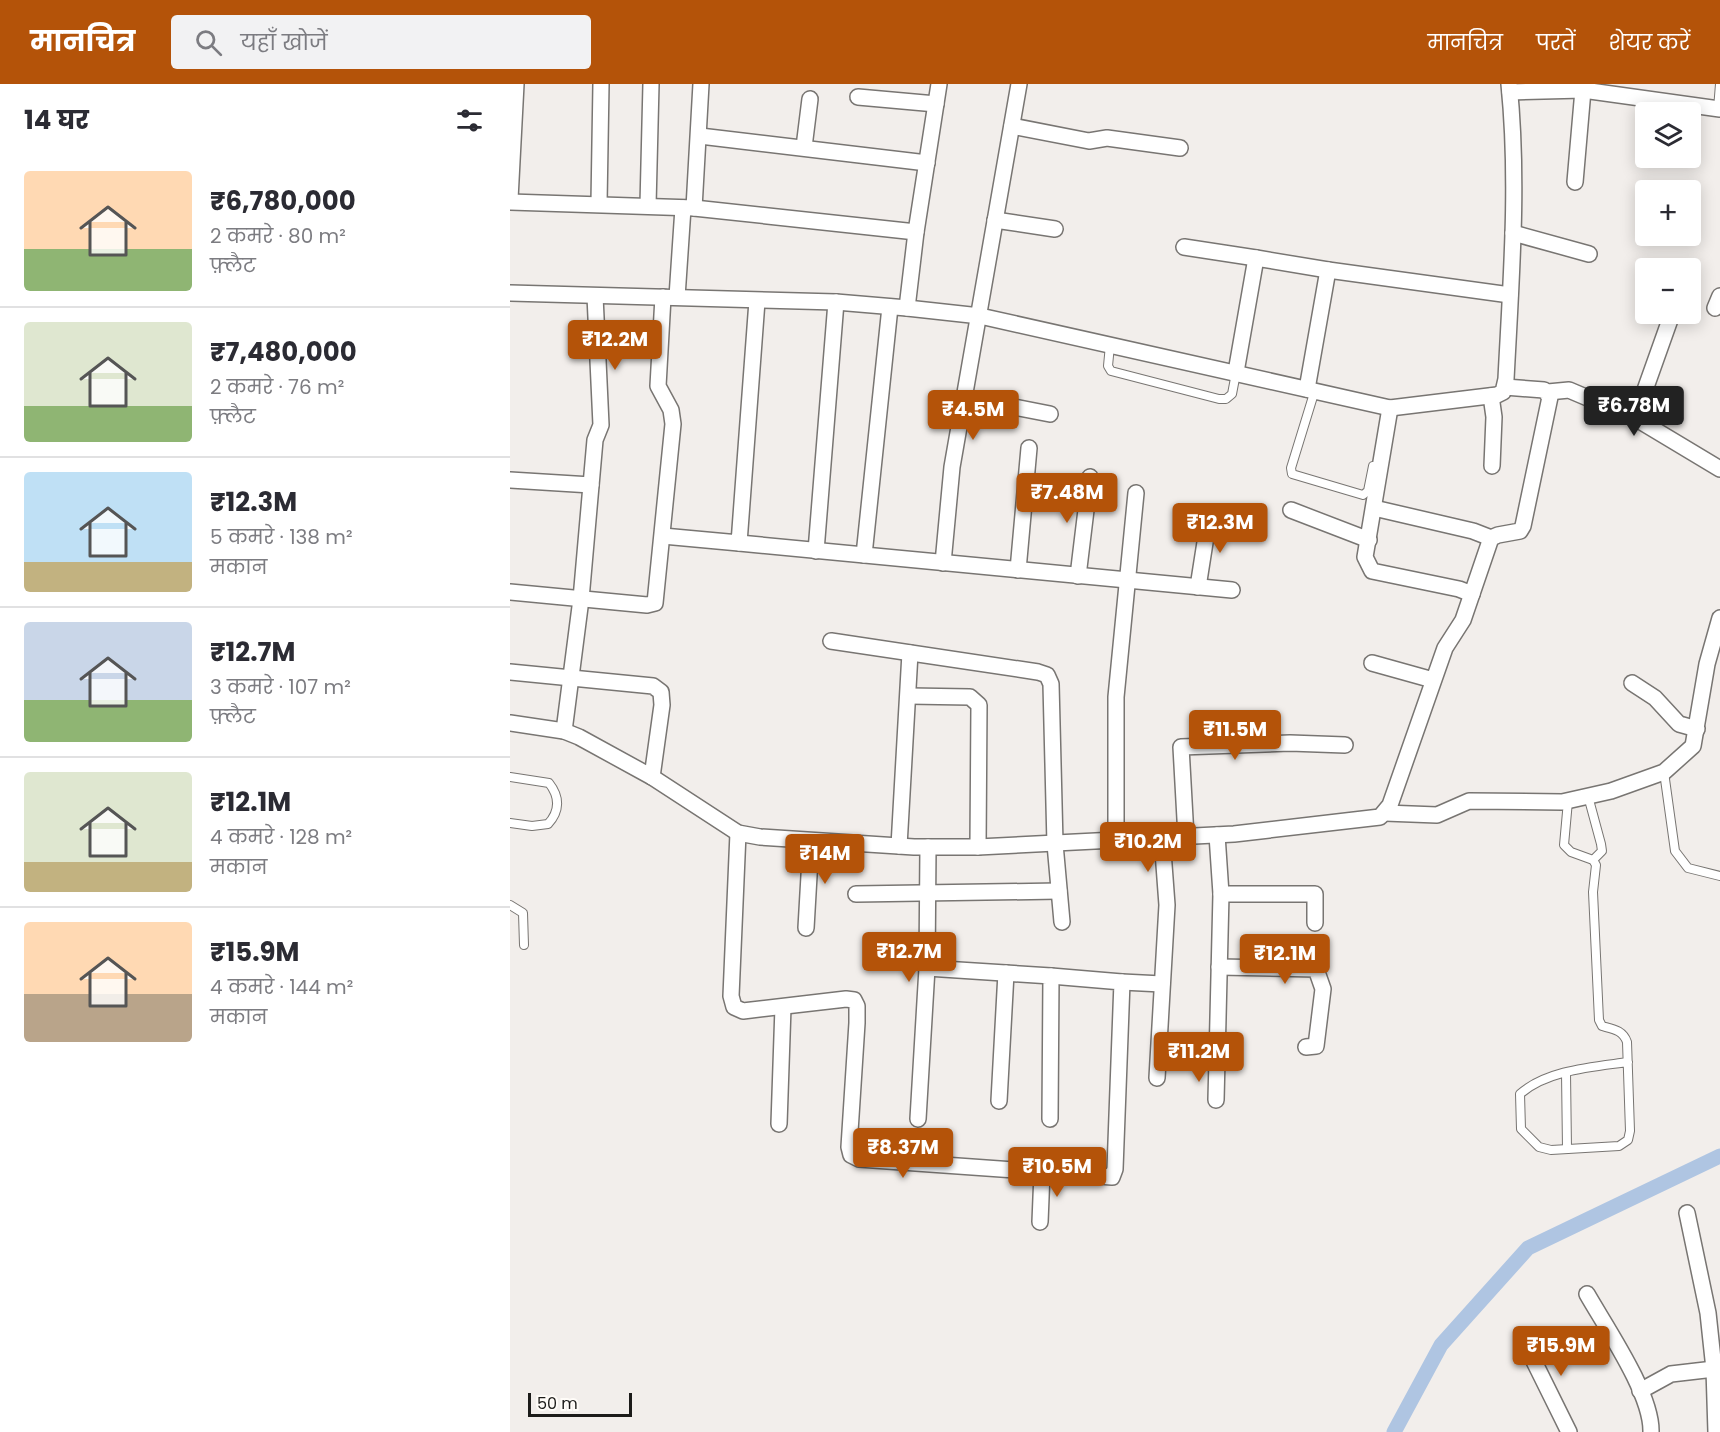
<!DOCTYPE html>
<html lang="hi">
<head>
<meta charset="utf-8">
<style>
	body { margin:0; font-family:Poppins,"Noto Sans Devanagari",sans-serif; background:#f2f2f3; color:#2b2b33; height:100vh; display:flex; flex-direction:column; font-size:22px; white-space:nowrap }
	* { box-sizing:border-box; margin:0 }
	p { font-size:20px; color:#7c7c81 }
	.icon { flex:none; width:33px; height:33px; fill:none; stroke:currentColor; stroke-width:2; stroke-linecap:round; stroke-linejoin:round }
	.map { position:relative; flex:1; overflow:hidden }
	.sheet { display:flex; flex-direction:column; background:#fff; width:510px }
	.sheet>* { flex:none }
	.fabs { position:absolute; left:1125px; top:18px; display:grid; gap:12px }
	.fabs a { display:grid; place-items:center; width:66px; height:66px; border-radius:6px; background:#fff; box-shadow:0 3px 15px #0003; font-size:30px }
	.scale { position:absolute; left:18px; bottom:15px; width:104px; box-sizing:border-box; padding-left:6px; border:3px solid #1c1b19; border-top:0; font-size:16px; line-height:21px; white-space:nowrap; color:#1c1b19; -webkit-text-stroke:4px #fffcf8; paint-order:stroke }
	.price { position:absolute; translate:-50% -51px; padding:0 14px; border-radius:6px; background:#b45309; color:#fff; font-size:20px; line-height:39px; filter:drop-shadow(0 2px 3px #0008) }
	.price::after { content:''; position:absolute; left:50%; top:36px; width:18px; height:14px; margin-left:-9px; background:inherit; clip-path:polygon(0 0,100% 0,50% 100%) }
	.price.current { background:#222; color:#fff }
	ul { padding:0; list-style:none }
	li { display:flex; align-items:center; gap:18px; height:150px; padding:0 24px }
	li+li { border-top:2px solid #e1e1e2 }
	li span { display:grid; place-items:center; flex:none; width:168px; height:120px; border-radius:6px; color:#555 }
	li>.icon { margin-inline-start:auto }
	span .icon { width:72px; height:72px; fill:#fffc; stroke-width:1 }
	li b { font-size:26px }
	h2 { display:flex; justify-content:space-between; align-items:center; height:72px; padding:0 24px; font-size:26px }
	header { display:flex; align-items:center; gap:36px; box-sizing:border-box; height:84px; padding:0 30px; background:#b45309; color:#fff }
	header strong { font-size:28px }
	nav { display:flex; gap:33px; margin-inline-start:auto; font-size:21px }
	.search { width:420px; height:54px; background:#f2f2f3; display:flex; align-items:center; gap:15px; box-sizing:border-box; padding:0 21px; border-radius:6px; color:#7c7c81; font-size:22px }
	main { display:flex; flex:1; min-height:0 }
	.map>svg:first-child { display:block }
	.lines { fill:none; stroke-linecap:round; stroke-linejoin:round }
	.canal { stroke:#afc5e2; stroke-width:15 }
	.lane-casing { stroke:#787572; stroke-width:10 }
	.street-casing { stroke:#787572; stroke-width:18 }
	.lane { stroke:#fff; stroke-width:8 }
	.street { stroke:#fff; stroke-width:15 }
</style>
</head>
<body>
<header>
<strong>मानचित्र</strong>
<div class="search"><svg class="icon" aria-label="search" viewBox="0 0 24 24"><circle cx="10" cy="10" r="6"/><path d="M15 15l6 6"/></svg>यहाँ खोजें</div>
<nav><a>मानचित्र</a><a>परतें</a><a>शेयर करें</a></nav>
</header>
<main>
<section class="sheet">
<h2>14 घर<svg class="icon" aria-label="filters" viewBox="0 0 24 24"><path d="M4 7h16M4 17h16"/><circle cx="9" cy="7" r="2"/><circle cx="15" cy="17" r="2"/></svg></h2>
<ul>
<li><span style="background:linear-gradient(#ffd9b3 65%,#8fb573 0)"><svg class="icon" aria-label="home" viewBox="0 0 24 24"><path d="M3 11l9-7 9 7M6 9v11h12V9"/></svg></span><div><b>₹6,780,000</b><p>2 कमरे · 80 m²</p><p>फ़्लैट</p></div></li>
<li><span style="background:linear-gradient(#dfe7d0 70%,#8fb573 0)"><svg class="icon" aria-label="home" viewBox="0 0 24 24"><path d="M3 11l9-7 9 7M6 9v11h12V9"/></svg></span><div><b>₹7,480,000</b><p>2 कमरे · 76 m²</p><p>फ़्लैट</p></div></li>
<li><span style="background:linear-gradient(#bfe0f5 75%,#c2b280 0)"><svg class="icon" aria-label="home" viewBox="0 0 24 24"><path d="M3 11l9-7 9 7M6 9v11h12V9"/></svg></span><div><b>₹12.3M</b><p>5 कमरे · 138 m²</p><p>मकान</p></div></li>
<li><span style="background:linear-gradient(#c9d6e8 65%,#8fb573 0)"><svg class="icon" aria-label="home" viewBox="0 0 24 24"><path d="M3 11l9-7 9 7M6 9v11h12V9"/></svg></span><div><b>₹12.7M</b><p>3 कमरे · 107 m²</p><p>फ़्लैट</p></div></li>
<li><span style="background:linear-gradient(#dfe7d0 75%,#c2b280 0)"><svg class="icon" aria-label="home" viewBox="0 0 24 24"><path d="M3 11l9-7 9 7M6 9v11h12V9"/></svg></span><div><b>₹12.1M</b><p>4 कमरे · 128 m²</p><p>मकान</p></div></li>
<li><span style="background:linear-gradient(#ffd9b3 60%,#b9a48a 0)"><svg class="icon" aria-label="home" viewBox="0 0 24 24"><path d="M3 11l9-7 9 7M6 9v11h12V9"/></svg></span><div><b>₹15.9M</b><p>4 कमरे · 144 m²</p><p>मकान</p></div></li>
</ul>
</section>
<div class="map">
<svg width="1210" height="1348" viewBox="0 0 1210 1348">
	<rect width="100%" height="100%" fill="#f2eeeb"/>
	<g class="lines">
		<polyline class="canal" points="884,1348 931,1261 1018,1164 1210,1072"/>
		<defs>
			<g id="lane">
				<polyline points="1208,25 1210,0"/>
				<polyline points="600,261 598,282 601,287 709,315 716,315 722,310 726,289"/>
				<polyline points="805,306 781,384 782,390 853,411 858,407 863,382"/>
				<polyline points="1154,688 1165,767 1178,784 1210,792"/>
				<path d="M0,693L39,699C50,713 50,727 38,740L22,742L0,739"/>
				<polyline points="1078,712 1091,760 1092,767 1083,776"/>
				<path d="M1058,717L1054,761L1061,768L1083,776L1086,781L1083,808L1089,936L1092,942C1103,945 1113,946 1117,958L1120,1047L1118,1056L1109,1062L1041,1066L1029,1063L1011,1045L1010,1010C1037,986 1083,983 1118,978"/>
				<polyline points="0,821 13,829 14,861"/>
				<polyline points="1056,989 1057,1065"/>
			</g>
			<g id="street">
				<polyline points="1000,8 1073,6 1210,25"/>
				<polyline points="348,13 426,20"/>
				<polyline points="502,42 579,57 597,54 670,64"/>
				<polyline points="190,52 417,79"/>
				<polyline points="294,63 300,15"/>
				<polyline points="1065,98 1073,6"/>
				<polyline points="0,115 6,0"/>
				<polyline points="0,118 184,124 406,148"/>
				<polyline points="89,119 91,0"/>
				<polyline points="138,121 141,0"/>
				<polyline points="184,124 191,0"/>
				<polyline points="485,136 545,145"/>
				<polyline points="1003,149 1079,170"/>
				<polyline points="674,163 746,174"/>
				<polyline points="818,186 1000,211"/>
				<path d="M0,209L326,218L397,224L470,232L880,324L987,311L993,308L996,295C1001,196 1009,98 999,0"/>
				<polyline points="167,213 173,124"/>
				<polyline points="397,224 406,148 429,0"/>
				<polyline points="1205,224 1210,212"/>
				<polyline points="726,288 746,174 818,186 797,305"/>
				<polyline points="1038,308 1059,306 1125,334 1210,385"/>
				<polyline points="981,312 984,333 982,382"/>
				<polyline points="453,313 540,330"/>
				<polyline points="880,324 855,473 862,487 949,505 962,510"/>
				<polyline points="1125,334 1162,230"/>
				<polyline points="0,396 81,401"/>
				<polyline points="864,424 963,447 981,454"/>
				<polyline points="781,426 859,456"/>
				<polyline points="153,452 229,459 247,217"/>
				<polyline points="229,459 722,506"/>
				<polyline points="306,467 326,218"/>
				<polyline points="354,471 380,223"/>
				<polyline points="433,479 442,383 509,0"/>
				<polyline points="508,486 519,364"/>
				<polyline points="568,492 580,393"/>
				<polyline points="688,503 699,433"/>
				<polyline points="0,508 137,521 145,519 163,340 161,326 148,302 153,213"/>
				<polyline points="321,557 528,588 537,591 541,600 545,760 552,838"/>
				<polyline points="862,579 923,596"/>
				<polyline points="0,588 143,602 151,608 152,621 142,693"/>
				<polyline points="1122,599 1145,614 1169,640 1187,645"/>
				<polyline points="399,612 460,613 469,621 468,763"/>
				<polyline points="0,639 54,647 69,653 142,693 228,749 250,753 404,763 468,763 724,750 870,733 880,721 935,564 953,536 981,454 988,451 1010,447 1013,442 1040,313 1034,306 995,303"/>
				<polyline points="54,647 71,515 85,356 91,341 85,212"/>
				<polyline points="875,729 927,731 959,717 1052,718 1101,707 1154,688 1183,662 1197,580 1210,534"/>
				<polyline points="228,749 221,912 224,923 233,927 336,915 344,916 347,922 347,939 339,1063 341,1071 349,1075 602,1093 605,1085 612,898 541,892"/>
				<polyline points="676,753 671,663 780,659 835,661"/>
				<polyline points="606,756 606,613 626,409"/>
				<polyline points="389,762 400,569"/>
				<polyline points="346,810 549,807"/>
				<polyline points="711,810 805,810 805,839"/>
				<polyline points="296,844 301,757"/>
				<polyline points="709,883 806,885 813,905 806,962 796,963"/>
				<polyline points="417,884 541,892 540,1035"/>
				<polyline points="612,898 652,900"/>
				<polyline points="647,994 657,821 652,754"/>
				<polyline points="706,1016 711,810 707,751"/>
				<polyline points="489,1017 496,889"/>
				<polyline points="408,1035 417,884 418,763"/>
				<polyline points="269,1040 273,923"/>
				<polyline points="1177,1129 1198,1229 1204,1285 1210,1285"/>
				<polyline points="530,1138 532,1089"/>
				<path d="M1077,1210C1097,1245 1142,1310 1141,1348"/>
				<polyline points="1012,1253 1059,1348"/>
				<polyline points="1130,1307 1161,1290 1204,1285 1206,1348"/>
			</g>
		</defs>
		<use href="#lane" class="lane-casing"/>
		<use href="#street" class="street-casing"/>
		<use href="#lane" class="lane"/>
		<use href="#street" class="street"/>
	</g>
</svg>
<div class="fabs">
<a><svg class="icon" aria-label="layers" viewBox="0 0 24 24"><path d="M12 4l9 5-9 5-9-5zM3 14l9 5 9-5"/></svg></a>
<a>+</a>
<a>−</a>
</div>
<div class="scale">50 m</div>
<b class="price" style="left:105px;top:287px">₹12.2M</b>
<b class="price current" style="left:1124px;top:353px">₹6.78M</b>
<b class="price" style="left:463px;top:357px">₹4.5M</b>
<b class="price" style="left:557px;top:440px">₹7.48M</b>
<b class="price" style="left:710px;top:470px">₹12.3M</b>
<b class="price" style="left:725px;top:677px">₹11.5M</b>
<b class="price" style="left:638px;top:789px">₹10.2M</b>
<b class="price" style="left:315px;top:801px">₹14M</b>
<b class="price" style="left:399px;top:899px">₹12.7M</b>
<b class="price" style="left:775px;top:901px">₹12.1M</b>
<b class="price" style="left:689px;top:999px">₹11.2M</b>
<b class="price" style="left:393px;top:1095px">₹8.37M</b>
<b class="price" style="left:547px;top:1114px">₹10.5M</b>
<b class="price" style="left:1051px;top:1293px">₹15.9M</b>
</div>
</main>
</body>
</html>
